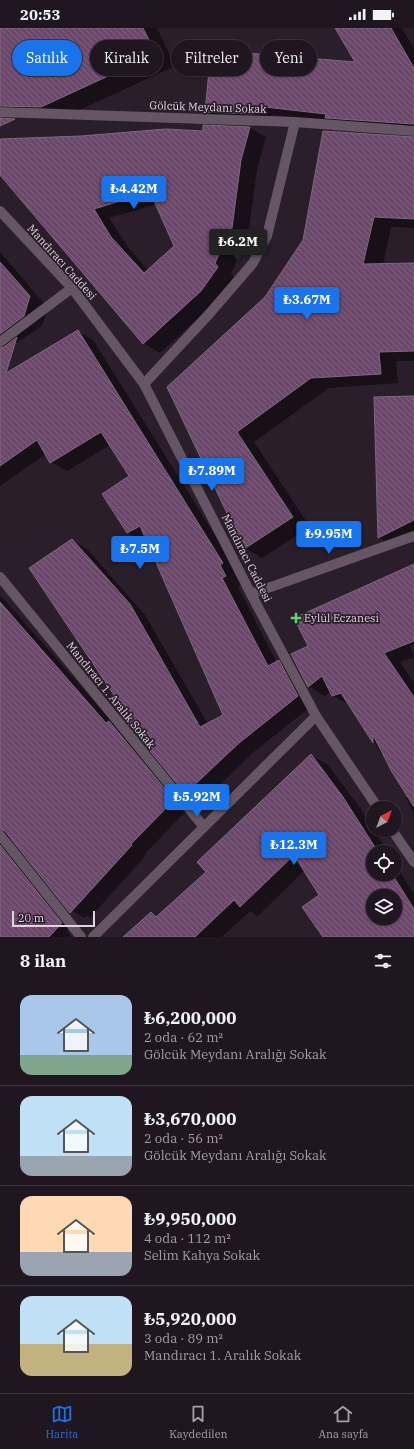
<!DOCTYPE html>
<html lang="tr">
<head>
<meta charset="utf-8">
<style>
	body { margin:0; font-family:"IBM Plex Serif",serif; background:#281f29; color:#f1f3f6; height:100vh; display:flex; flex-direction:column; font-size:15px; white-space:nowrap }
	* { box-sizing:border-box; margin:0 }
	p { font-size:13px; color:#a29fa5 }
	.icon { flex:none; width:22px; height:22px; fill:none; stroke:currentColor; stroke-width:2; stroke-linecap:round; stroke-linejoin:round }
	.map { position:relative; height:909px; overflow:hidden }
	.side { display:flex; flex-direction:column; background:#201620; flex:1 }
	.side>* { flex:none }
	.guide { position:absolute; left:12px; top:12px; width:390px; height:36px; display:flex; gap:8px }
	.needle { width:26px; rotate:41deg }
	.tools { position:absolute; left:366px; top:773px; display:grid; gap:8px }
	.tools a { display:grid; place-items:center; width:36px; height:36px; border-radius:50%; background:#201620; box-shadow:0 1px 3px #0004,0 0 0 1px #3d353e; font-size:20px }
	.scale { position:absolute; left:12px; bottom:10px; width:83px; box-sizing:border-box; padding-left:4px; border:2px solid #ded5dd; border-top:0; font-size:11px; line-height:14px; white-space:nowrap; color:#ded5dd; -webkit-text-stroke:3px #2b1e2b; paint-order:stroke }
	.price { position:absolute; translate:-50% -34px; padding:0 9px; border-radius:4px; background:#1a73e8; color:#fff; font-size:13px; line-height:26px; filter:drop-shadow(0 1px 2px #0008) }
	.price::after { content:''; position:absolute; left:50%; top:24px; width:12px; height:9px; margin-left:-6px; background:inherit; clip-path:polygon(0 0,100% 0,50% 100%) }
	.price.current { background:#222; color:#fff }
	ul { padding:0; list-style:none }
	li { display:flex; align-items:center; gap:12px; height:100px; padding:0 20px }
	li+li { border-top:1px solid #3d353e }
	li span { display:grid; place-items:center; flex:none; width:112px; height:80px; border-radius:12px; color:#555 }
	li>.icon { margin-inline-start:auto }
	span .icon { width:48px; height:48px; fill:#fffc; stroke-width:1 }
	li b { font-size:17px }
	h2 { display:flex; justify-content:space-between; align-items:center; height:48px; padding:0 20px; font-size:17px }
	.pill { padding:0 14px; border-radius:18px; background:#201620; box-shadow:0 1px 3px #0004,0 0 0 1px #3d353e; font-size:14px; line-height:36px }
	.pill.current { background:#1a73e8; color:#fff }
	.status { display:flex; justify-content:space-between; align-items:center; height:28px; padding:0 20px; background:#201620; direction:ltr }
	.status svg { height:11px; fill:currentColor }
	.menu { display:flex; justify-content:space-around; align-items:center; height:56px; border-top:1px solid #3d353e; background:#201620; font-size:11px; color:#a29fa5 }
	.menu a { display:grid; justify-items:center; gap:2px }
	.menu .current { color:#1a73e8 }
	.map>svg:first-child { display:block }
	.shadow { fill:#0007; fill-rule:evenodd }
	.building { fill:url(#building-back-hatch); stroke:#7a6b7a; fill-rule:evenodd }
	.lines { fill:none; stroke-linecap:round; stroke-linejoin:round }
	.street { stroke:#655565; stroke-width:10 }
	.poi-dot { fill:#5bd56e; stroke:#2b1e2b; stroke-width:1.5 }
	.labels { text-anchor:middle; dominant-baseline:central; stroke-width:3.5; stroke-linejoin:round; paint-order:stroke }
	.street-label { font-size:11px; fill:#ded5dd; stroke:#2b1e2b }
	.poi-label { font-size:11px; fill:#ded5dd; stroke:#2b1e2b; text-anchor:start }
</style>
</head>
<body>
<div class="status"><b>20:53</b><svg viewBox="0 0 49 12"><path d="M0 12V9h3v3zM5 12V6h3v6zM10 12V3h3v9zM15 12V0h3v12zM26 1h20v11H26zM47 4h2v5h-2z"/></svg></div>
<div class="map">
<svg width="414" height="909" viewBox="0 0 414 909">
	<defs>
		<pattern id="building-back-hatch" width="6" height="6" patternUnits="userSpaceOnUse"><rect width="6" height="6" fill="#6c486c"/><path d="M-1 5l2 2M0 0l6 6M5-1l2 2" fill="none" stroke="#816281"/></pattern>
	</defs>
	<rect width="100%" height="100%" fill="#2b1e2b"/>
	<g class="shadow">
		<polygon points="0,0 157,0 175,38 62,90 0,87"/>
		<polygon points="336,0 402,0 414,21 414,105 334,94 273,87 271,95 223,94 206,84 357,35"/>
		<path d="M204,98L250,100L266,109L257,141L248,209L231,245L234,249L218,272L160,325L143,315L0,145V112L203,105ZM157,176L175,219L148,242L128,219L109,190Z"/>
		<polygon points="414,119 414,200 391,199 383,237 414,236 414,333 396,333 398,355 329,360 254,414 310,499 262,530 245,520 168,359 265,269"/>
		<polygon points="0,224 48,280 42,298 0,326"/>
		<polygon points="78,303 93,312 238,544 235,546 241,557 238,559 277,635 279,633 295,643 313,677 255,723 205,771 201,769 199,771 184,762 125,682 72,512 88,522 145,587 208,696 225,688 147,512 144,514 128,505 103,466 130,449 110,417 67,443 51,434 46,426 0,458 0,355"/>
		<polygon points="414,369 414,510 395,520 379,510 375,370"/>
		<polygon points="414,538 414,616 410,618 414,629 400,634 414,655 414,786 406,770 409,769 350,677 333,668 331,663 325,668 309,659 292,627 309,618"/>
		<polygon points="0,567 115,697 124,703 188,781 145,826 146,827 90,890 87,888 84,890 69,881 12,810 11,811 9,817 72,898 67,902 71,909 0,909"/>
		<path d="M311,727L328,737L360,780L388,824H373V846H395V836L414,866V909H325L321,867L305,842L258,888L250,883L222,909H125L151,885L157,889L208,844ZM373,868H395V890H373Z"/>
	</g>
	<g class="building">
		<polygon points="0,0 143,0 156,26 41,79 0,78"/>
		<polygon points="335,0 391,0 414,40 414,96 325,90 326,86 256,78 254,86 205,84 211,22 355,34"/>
		<polygon points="0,90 15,91 0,98"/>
		<path d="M203,97L250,99L241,132L232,200L215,235L218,239L201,263L143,316L0,147V111L81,108L166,101L203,103ZM150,164L174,218L144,245L111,209L94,181Z"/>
		<polygon points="323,103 414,109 414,191 374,189 363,236 414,235 414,323 379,324 381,346 311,350 237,404 293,489 244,521 167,359 265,269 303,212"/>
		<polygon points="0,234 30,268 24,288 0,306"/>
		<polygon points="78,302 223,535 220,537 226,548 222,550 268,638 279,632 298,668 239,715 188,763 186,760 183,763 119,685 124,682 29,540 72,511 130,576 200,699 223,687 140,498 127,505 102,466 129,448 101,404 50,435 37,412 0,438 0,349 1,348 0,348 0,320 4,319 17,309 6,345"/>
		<polygon points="414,368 414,492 378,510 374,369"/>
		<polygon points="414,536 414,613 384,625 414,669 414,779 392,744 373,707 373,715 341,665 332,668 322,648 308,659 291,626 308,618 294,590"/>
		<polygon points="0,574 106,695 109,693 174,772 131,816 132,817 70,885 5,803 0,801"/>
		<path d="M311,726L343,769L378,824H373V846H392L414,881V909H323L302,879L319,867L294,827L240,879L234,872L195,909H123L151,884L156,889L206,844L197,834ZM373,868H395V890H373Z"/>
		<polygon points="0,817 62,895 49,909 0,909"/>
	</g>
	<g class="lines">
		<g class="street">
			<polyline points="0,84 295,94 414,103"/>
			<polyline points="0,183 72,260 144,356 251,566 316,688 378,780"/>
			<polyline points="0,314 72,260"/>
			<polyline points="144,356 210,285 253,235 267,208 295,94"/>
			<polyline points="0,549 204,799"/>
			<polyline points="251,566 414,508"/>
			<polyline points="392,802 414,834"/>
			<polyline points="0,807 81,909"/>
			<polyline points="93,909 316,688"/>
		</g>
	</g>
	<path class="poi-dot" d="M294 584h4v4h4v4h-4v4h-4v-4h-4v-4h4z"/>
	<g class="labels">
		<g class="street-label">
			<text transform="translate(208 79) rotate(2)">Gölcük Meydanı Sokak</text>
			<text transform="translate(62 234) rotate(48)">Mandıracı Caddesi</text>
			<text transform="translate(247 530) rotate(63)">Mandıracı Caddesi</text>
			<text transform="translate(111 667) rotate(51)">Mandıracı 1. Aralık Sokak</text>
		</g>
		<g class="poi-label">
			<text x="304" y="590">Eylül Eczanesi</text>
		</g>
	</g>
</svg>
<div class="tools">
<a><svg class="needle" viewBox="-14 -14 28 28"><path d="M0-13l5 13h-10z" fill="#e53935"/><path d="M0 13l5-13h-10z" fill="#a29fa5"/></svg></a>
<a><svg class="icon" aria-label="locate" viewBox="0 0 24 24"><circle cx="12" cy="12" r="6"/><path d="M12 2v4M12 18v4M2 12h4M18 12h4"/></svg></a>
<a><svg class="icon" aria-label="layers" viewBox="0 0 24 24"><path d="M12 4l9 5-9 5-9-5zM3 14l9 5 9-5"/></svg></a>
</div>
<div class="scale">20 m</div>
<b class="price" style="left:134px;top:182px">₺4.42M</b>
<b class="price current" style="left:238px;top:235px">₺6.2M</b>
<b class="price" style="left:307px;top:293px">₺3.67M</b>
<b class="price" style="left:212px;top:464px">₺7.89M</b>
<b class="price" style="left:329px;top:527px">₺9.95M</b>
<b class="price" style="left:140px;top:542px">₺7.5M</b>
<b class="price" style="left:197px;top:790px">₺5.92M</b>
<b class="price" style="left:294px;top:838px">₺12.3M</b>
<div class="guide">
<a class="pill current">Satılık</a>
<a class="pill">Kiralık</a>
<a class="pill">Filtreler</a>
<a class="pill">Yeni</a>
</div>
</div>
<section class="side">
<h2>8 ilan<svg class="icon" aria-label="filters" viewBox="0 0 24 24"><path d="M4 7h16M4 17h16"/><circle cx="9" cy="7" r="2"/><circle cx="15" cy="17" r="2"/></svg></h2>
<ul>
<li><span style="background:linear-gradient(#a9c7e8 75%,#7fa58c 0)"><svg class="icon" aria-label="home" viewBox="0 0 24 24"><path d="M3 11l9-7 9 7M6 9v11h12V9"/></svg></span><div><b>₺6,200,000</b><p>2 oda · 62 m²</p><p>Gölcük Meydanı Aralığı Sokak</p></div></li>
<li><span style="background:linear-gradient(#bfe0f5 75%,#9aa5b1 0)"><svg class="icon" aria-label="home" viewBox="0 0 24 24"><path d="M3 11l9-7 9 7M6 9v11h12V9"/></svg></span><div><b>₺3,670,000</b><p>2 oda · 56 m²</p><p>Gölcük Meydanı Aralığı Sokak</p></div></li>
<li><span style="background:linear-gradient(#ffd9b3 70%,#9aa5b1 0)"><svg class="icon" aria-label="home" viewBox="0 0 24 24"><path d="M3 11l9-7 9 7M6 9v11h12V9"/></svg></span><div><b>₺9,950,000</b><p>4 oda · 112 m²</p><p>Selim Kahya Sokak</p></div></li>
<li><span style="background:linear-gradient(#bfe0f5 60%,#c2b280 0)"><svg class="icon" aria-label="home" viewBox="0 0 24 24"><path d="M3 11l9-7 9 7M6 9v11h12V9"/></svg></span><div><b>₺5,920,000</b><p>3 oda · 89 m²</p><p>Mandıracı 1. Aralık Sokak</p></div></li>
</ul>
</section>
<nav class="menu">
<a class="current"><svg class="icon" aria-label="map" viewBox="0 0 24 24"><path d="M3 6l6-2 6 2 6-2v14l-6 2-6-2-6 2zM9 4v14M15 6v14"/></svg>Harita</a>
<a><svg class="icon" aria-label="saved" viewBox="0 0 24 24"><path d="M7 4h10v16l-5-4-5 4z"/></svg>Kaydedilen</a>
<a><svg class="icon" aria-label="home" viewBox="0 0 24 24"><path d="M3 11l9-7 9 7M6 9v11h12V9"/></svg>Ana sayfa</a>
</nav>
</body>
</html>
